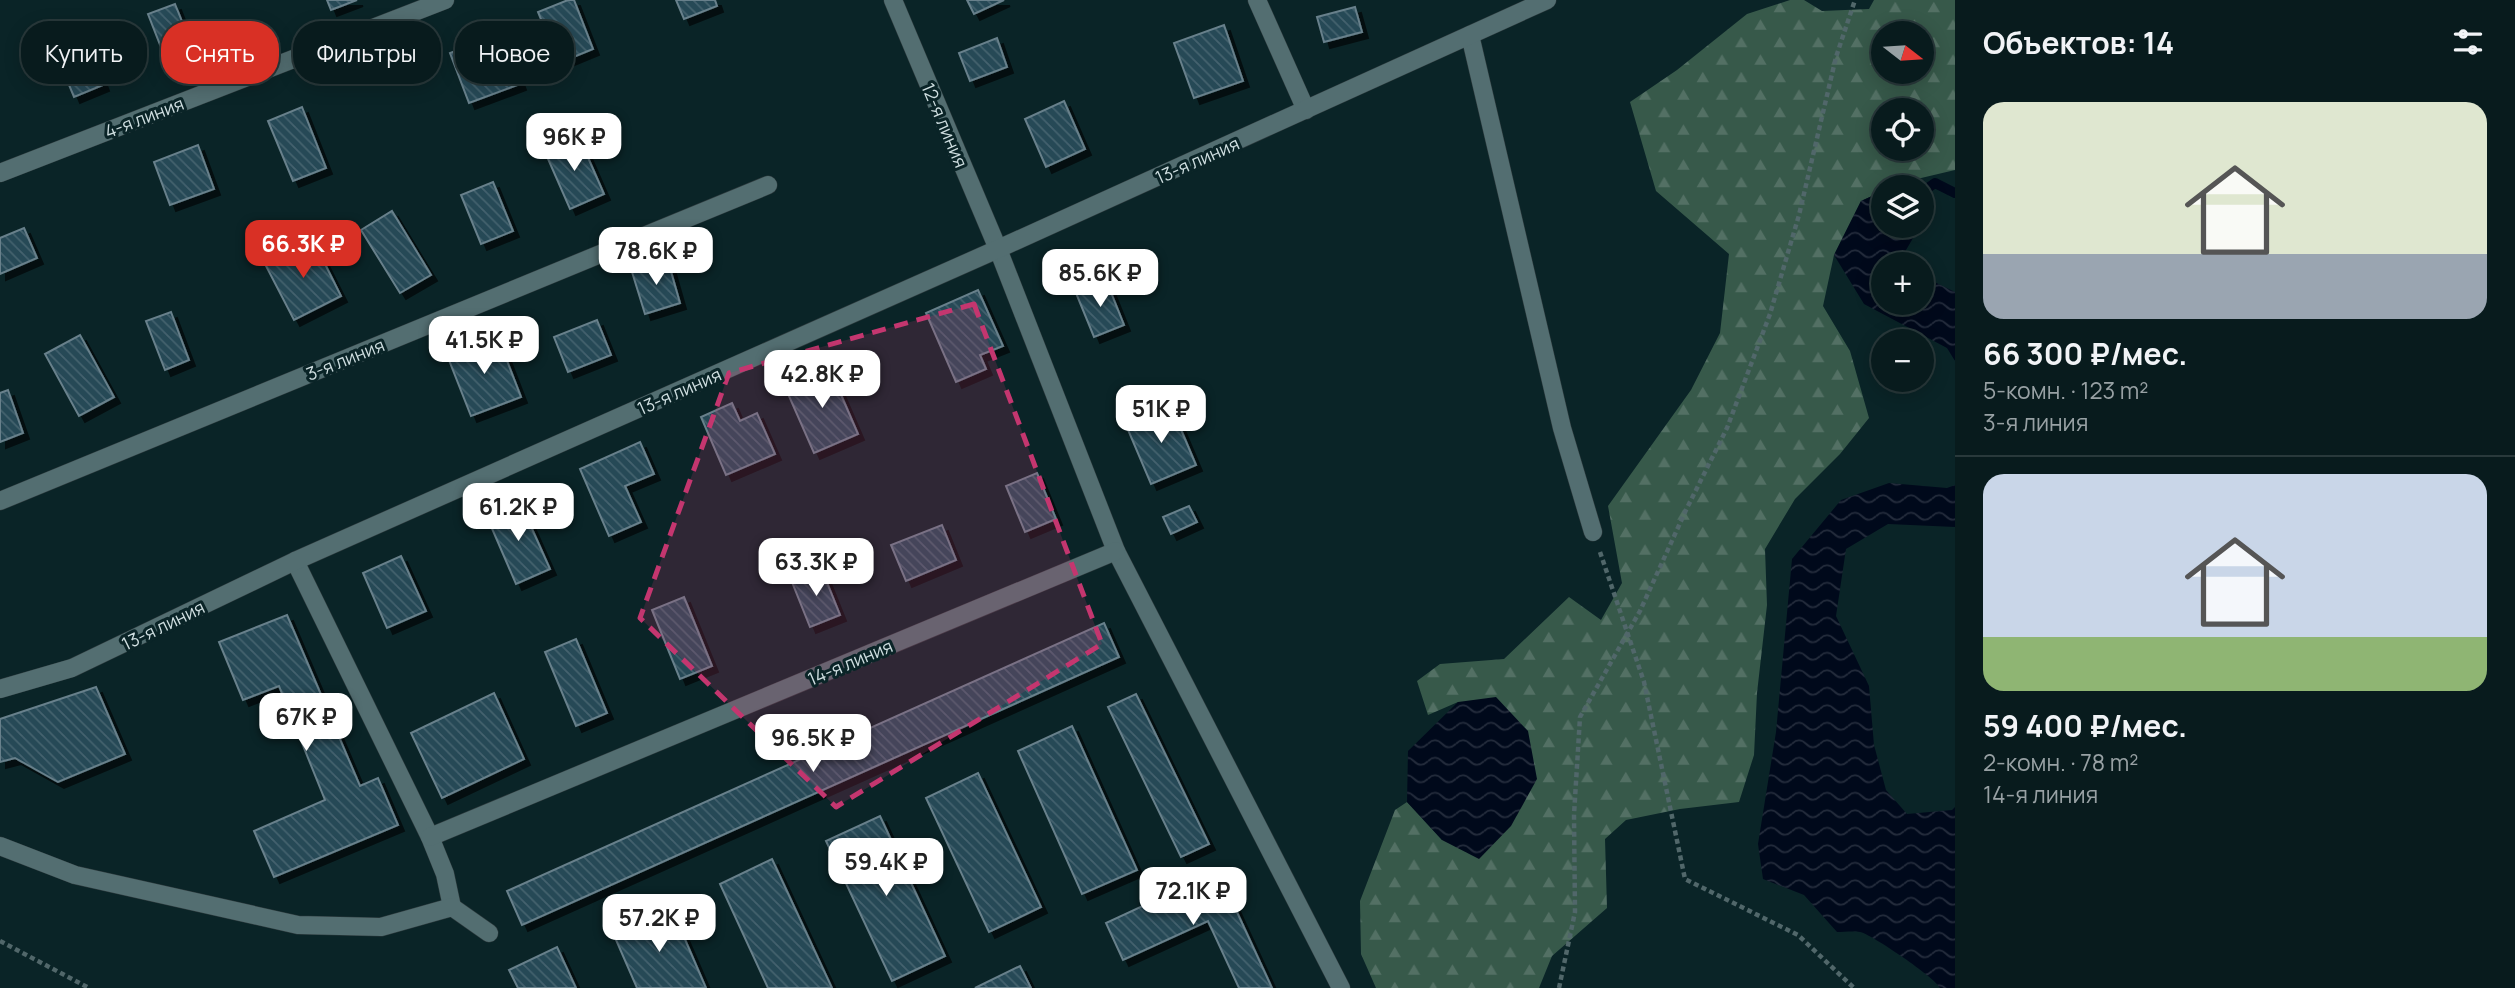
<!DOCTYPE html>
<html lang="ru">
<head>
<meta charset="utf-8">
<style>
	body { margin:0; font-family:Manrope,sans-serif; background:#16282a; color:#f1f3f6; height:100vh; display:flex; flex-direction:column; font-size:26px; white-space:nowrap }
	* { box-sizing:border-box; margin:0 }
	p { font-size:23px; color:#98a1a4 }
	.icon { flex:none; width:38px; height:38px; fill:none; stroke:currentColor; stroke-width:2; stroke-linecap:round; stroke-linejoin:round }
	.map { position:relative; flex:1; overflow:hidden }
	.drawer { display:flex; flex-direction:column; background:#081b1d; width:560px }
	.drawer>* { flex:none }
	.hud { position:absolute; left:21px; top:21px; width:665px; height:63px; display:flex; gap:14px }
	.needle { width:46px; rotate:107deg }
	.tools { position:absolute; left:1871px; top:21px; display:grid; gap:14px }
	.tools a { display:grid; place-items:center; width:63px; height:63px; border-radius:50%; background:#081b1d; box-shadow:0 4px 18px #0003,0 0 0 2px #29393b; font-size:35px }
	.price { position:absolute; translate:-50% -60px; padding:0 16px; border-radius:14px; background:#fff; color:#222; font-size:23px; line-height:46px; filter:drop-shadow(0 2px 4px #0008) }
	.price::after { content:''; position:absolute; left:50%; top:42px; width:21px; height:16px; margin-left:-10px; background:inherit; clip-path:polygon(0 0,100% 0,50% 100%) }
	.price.current { background:#d93025; color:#fff }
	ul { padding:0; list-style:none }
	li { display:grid; align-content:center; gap:14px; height:371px; padding:0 28px }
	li+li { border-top:2px solid #29393b }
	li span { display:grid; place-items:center; height:217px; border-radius:21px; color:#555 }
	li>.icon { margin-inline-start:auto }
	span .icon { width:126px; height:126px; fill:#fffc; stroke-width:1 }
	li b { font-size:30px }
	h2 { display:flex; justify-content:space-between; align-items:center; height:84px; padding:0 28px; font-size:30px }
	.tag { padding:0 24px; border-radius:28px; background:#081b1d; box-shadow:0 4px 18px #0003,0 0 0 2px #29393b; font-size:24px; line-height:63px }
	.tag.current { background:#d93025; color:#fff }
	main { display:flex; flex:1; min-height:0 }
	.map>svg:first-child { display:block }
	.forest { fill:url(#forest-firs); fill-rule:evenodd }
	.water { fill:url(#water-waves) }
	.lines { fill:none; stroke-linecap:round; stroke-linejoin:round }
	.stream { stroke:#00091b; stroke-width:10 }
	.building { fill:url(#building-back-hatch); stroke:#68808b; stroke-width:2; filter:url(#shadow) }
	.minor-casing { stroke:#2e3b3e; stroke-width:19 }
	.path { stroke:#51676a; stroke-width:4.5; stroke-dasharray:5 3.5; stroke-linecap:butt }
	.minor { stroke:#536e71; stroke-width:18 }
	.marked { fill:#c4366f; fill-opacity:0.2; stroke:#c4366f; stroke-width:5; stroke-dasharray:14 9; stroke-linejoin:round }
	.labels { text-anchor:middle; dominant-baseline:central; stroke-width:6; stroke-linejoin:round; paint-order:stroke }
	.street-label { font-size:18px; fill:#cfdee0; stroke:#0a2427 }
</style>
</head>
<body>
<main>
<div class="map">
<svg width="1955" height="988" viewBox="0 0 1955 988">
	<defs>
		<pattern id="forest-firs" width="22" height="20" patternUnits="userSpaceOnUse" patternTransform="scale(1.75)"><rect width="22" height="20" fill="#37594a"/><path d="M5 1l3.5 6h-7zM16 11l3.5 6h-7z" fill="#537064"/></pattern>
		<pattern id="water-waves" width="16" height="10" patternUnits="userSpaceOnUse" patternTransform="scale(1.75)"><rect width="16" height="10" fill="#00091b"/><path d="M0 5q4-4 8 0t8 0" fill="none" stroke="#242c3c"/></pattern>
		<pattern id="building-back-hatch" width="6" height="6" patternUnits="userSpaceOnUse" patternTransform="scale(1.75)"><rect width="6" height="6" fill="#254856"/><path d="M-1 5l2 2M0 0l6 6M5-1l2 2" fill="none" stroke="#44626e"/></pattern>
		<filter id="shadow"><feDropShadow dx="6" dy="6" stdDeviation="0" flood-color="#0009"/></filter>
	</defs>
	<rect width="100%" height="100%" fill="#0a2427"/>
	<path class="forest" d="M1790,0H1804L1822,11L1869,9L1874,0H1955V170L1883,187V191L1861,201L1834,255L1823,306L1850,351L1869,418L1840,454L1795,499L1765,549L1767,605L1757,693L1754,755L1739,802L1680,809L1626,820L1605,839L1607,908L1552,956L1539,988H1376L1361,954L1360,901L1395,810L1407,802L1442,840L1458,702L1428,715L1417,681L1440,664L1504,659L1569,597L1601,620L1622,583L1608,506L1691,390L1720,333L1729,254L1656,191L1630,102L1677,70L1747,14ZM1883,33H1922V72H1883ZM1883,110H1922V149H1883Z"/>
	<g class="water">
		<polygon points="1883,191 1883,226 1920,226 1902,257 1909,264 1883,264 1883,303 1922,303 1922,276 1955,292 1955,361 1947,348 1864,304 1834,255 1861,201"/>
		<path d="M1889,483L1947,488L1955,485V527L1888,524L1846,549L1836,616L1869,686L1874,745L1886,790L1907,814L1952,810L1955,807V988H1940C1936,978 1871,934 1860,932C1853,931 1844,932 1837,932L1804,895L1763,879L1758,844L1776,732L1792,559L1841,500Z"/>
		<polygon points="1496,697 1528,731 1537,779 1511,826 1479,859 1442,840 1407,802 1408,751 1458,702"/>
	</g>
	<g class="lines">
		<polyline class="stream" points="1922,192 1935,183 1955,193"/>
	</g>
	<g class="building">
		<polygon points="327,0 357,0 331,10"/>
		<polygon points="568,0 574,0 593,49 559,63 538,12"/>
		<polygon points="676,0 715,0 717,6 684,19"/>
		<polygon points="967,0 1004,0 974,14"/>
		<polygon points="175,4 191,44 164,55 148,14"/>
		<polygon points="1355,7 1362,32 1324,42 1317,17"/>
		<polygon points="1224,25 1243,81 1194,98 1174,43"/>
		<polygon points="501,33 520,84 469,103 450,53"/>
		<polygon points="997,38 1007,67 970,81 959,53"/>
		<polygon points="86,40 103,85 74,97 55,51"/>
		<polygon points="1064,101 1085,149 1046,167 1025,119"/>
		<polygon points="302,107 326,168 293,181 268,121"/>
		<polygon points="579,137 604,194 570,209 545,152"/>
		<polygon points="198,145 214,189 170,205 154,162"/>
		<polygon points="493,182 513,231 481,244 461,195"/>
		<polygon points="392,211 431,275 400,293 361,230"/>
		<polygon points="24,228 37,258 0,274 0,238"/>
		<polygon points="313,240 341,296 294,320 265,264"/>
		<polygon points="668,261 680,303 645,314 632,272"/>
		<polygon points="1106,280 1124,325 1094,337 1076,293"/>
		<polygon points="978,290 1003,346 980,355 986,369 956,382 926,313"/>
		<polygon points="171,312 189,360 165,370 146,321"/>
		<polygon points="597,320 611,355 568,372 554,337"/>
		<polygon points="80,335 114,397 79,416 45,354"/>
		<polygon points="497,335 521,397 471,416 447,355"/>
		<polygon points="829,367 858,434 814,453 785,387"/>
		<polygon points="8,390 23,433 0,442 0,393"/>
		<polygon points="732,403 740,421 757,413 775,454 726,475 701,417"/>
		<polygon points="1171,406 1196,465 1151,484 1126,425"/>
		<polygon points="640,442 654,474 625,486 641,522 609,536 580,469"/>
		<polygon points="1037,473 1056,519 1025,532 1006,486"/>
		<polygon points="520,502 550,569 516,584 487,517"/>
		<polygon points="1189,506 1197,522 1171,534 1163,517"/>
		<polygon points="942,525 956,560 906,581 891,545"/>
		<polygon points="401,556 426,611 387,628 363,573"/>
		<polygon points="822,570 840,615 810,627 792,582"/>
		<polygon points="684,597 712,666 680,679 652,610"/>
		<polygon points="287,615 360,786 378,778 398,825 274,877 254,831 325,800 279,686 243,700 219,642"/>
		<polygon points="1104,623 1119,657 522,925 507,891"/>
		<polygon points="576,639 607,713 576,726 545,652"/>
		<polygon points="96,687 125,754 58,782 15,758 0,762 0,719"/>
		<polygon points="494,693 524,759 442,798 411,733"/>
		<polygon points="1136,694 1209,844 1181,857 1108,707"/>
		<polygon points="1072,726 1137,870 1082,894 1018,751"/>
		<polygon points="978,773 1041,907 989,932 926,798"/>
		<polygon points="880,816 945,956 892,981 826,841"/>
		<polygon points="772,859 832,988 768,988 720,884"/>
		<polygon points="1218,871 1272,988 1239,988 1208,921 1123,960 1106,923"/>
		<polygon points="671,907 706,988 637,988 613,933"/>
		<polygon points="557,947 576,988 518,988 509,970"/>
		<polygon points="1020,966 1031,988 975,988"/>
	</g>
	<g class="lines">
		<defs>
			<g id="minor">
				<polyline points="893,0 998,249 1116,551 1341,988"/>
				<polyline points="1257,0 1306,110"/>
				<polyline points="1470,35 1562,428 1593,532"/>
				<polyline points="0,173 445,0"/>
				<polyline points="0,501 768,185"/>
				<polyline points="295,561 430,837 445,874 452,907"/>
				<polyline points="0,689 72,668 295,561 998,249 1547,0"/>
				<polyline points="430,837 1116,551"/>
				<polyline points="0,846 75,875 298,925 381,927 452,907 489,933"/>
			</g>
		</defs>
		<use href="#minor" class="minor-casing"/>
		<g class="path">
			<polyline points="1600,552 1644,682 1685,879 1798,935 1854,988"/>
			<polyline points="0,941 89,988"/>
			<polyline points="1559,988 1575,912 1574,815 1580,717 1640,611 1686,510 1727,428 1770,314 1799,215 1836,57 1855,0"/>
		</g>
		<use href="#minor" class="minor"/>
	</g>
	<path class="marked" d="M974,304L1102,644L836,807L640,618L729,373Z"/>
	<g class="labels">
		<g class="street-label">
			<text transform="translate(144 117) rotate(-21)">4-я линия</text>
			<text transform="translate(945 125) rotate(67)">12-я линия</text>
			<text transform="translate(1197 160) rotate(-24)">13-я линия</text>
			<text transform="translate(345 359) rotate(-22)">3-я линия</text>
			<text transform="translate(679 391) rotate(-24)">13-я линия</text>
			<text transform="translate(163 625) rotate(-26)">13-я линия</text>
			<text transform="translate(850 662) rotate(-23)">14-я линия</text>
		</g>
	</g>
</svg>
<div class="tools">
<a><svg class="needle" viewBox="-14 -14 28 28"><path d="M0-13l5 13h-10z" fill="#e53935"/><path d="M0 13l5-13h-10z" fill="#98a1a4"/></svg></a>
<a><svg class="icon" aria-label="locate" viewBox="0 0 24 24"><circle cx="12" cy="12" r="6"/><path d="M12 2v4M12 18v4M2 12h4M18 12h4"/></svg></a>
<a><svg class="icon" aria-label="layers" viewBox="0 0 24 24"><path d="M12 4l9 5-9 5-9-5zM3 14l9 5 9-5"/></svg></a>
<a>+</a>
<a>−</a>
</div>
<b class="price" style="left:574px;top:173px">96K ₽</b>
<b class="price current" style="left:303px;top:280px">66.3K ₽</b>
<b class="price" style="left:656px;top:287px">78.6K ₽</b>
<b class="price" style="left:1100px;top:309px">85.6K ₽</b>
<b class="price" style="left:484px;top:376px">41.5K ₽</b>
<b class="price" style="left:822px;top:410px">42.8K ₽</b>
<b class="price" style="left:1161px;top:445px">51K ₽</b>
<b class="price" style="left:518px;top:543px">61.2K ₽</b>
<b class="price" style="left:816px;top:598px">63.3K ₽</b>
<b class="price" style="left:306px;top:753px">67K ₽</b>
<b class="price" style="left:813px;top:774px">96.5K ₽</b>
<b class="price" style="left:886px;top:898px">59.4K ₽</b>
<b class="price" style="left:1193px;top:927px">72.1K ₽</b>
<b class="price" style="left:659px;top:954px">57.2K ₽</b>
<div class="hud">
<a class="tag">Купить</a>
<a class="tag current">Снять</a>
<a class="tag">Фильтры</a>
<a class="tag">Новое</a>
</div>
</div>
<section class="drawer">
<h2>Объектов: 14<svg class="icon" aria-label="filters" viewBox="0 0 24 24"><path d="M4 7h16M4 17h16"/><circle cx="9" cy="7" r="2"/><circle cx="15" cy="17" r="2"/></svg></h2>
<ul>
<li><span style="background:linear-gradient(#dfe7d0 70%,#9aa5b1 0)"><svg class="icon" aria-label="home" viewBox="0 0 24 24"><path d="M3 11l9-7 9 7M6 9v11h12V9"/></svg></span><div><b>66 300 ₽/мес.</b><p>5-комн. · 123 m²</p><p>3-я линия</p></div></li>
<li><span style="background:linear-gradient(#c9d6e8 75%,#8fb573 0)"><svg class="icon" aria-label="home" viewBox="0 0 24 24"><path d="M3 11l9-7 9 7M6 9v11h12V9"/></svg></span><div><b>59 400 ₽/мес.</b><p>2-комн. · 78 m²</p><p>14-я линия</p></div></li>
</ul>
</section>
</main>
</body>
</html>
